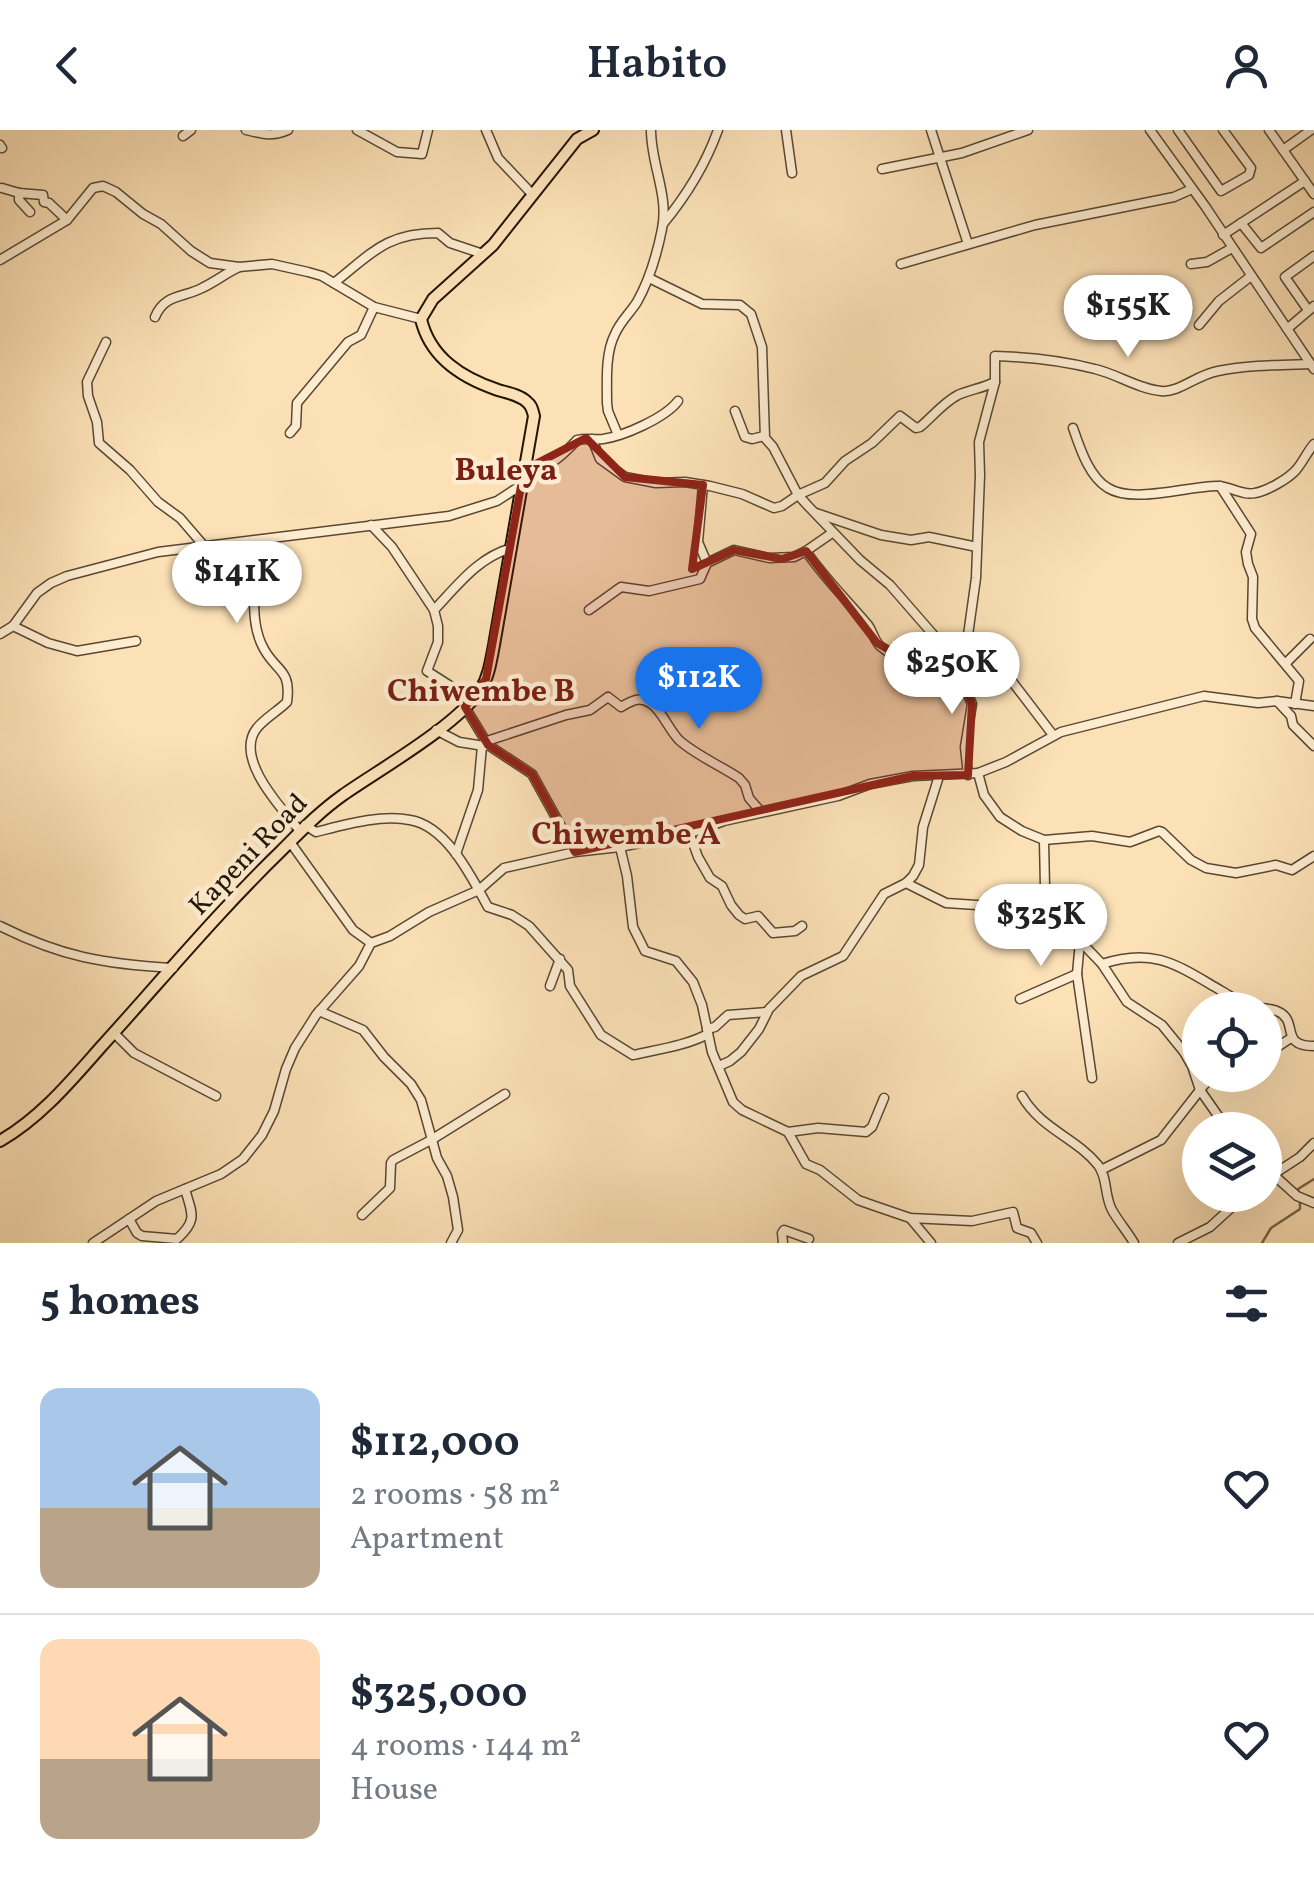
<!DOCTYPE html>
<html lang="en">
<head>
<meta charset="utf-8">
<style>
	body { margin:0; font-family:Vollkorn,serif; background:#f2f2f3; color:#1f2937; height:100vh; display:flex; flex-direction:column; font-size:38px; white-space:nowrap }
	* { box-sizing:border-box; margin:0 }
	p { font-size:32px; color:#747a83 }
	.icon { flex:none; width:55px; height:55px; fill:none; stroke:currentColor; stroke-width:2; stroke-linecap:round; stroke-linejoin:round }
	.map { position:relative; height:1113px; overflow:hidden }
	.panel { display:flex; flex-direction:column; background:#fff; flex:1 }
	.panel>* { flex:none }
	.buttons { position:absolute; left:1182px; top:862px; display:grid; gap:20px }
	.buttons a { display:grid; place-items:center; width:100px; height:100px; border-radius:50%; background:#fff; box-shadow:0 10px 40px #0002; font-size:50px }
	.price { position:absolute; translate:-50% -85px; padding:0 22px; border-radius:35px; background:#fff; color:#222; font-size:32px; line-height:65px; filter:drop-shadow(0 2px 5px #0008) }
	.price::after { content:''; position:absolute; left:50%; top:60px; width:30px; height:22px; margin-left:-15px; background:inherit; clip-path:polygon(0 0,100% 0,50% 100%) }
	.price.on { background:#1a73e8; color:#fff }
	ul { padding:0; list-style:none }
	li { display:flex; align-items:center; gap:30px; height:250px; padding:0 40px }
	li+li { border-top:2px solid #e0e1e3 }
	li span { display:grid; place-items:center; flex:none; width:280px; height:200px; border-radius:20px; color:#555 }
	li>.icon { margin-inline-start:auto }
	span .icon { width:120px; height:120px; fill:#fffc; stroke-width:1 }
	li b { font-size:42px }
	h2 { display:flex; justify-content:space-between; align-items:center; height:120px; padding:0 40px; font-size:42px }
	header { display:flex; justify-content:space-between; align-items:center; height:130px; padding:0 40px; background:#fff; font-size:45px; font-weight:600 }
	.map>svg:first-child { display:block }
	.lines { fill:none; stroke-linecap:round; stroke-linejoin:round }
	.stream { stroke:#78664b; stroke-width:2.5 }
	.minor-casing { stroke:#584832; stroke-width:11 }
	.major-casing { stroke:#221505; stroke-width:14 }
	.minor { stroke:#fdecd0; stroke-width:8 }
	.major { stroke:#fce1b7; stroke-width:10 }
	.marked { fill:#8f2418; fill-opacity:0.2; stroke:#8f2418; stroke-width:8; stroke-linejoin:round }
	.labels { text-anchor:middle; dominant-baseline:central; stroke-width:9; stroke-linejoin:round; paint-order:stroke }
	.street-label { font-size:28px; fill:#221505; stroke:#fdecd0 }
	.quarter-label { font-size:32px; font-weight:bold; fill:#7a1f14; stroke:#fdecd0 }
</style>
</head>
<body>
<header><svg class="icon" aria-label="back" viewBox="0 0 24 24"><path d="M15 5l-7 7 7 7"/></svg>Habito<svg class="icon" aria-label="person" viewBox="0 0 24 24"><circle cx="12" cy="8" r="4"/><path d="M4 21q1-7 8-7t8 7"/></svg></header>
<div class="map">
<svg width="1314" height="1113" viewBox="0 0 1314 1113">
	<rect width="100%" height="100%" fill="#fce1b7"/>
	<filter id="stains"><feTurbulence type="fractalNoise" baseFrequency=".002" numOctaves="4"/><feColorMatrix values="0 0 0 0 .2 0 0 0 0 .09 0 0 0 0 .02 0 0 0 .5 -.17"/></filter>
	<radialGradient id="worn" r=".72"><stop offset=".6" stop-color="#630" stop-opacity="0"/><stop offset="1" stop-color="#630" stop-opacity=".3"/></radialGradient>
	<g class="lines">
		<g class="stream">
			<polyline points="1299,1063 1298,1059 1314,1049"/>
			<polyline points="1262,1113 1271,1098 1300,1079 1300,1071"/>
		</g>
		<defs>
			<g id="minor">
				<path d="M246,0C262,4 273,7 288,0"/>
				<polyline points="357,0 397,22 422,24 428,0"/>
				<polyline points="486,0 498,28 532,64"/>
				<polyline points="786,0 792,43"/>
				<polyline points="931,0 968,114"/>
				<polyline points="1150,0 1205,76 1314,239"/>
				<polyline points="1178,0 1221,61 1249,45 1251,38 1223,0"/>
				<polyline points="1269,0 1314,64"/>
				<polyline points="183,6 191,0"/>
				<polyline points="0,15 2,18"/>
				<polyline points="1283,20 1311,0"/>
				<polyline points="882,39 962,23 1028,0"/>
				<polyline points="2,58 19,63"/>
				<polyline points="30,82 19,70 19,63 43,65 44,72 49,73 67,90"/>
				<polyline points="1241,93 1261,118 1314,82"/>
				<path d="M663,94C687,65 705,36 718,0"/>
				<polyline points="1223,105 1305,51"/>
				<polyline points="0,130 67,90 93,58 103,56 116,62 143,84 161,94 191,121 210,133 239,137 272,134 308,142 322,146 374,177 421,189"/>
				<polyline points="901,134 1035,95 1174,67 1192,59"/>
				<polyline points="1191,134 1207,132 1232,118"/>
				<polyline points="649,148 702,174 740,175 751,184 762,217 765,308 773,317 798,365 809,377 860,430 890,455 951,525 972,574 965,617 968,645"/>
				<path d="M334,153C372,123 386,103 438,103L450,113L483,124"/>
				<polyline points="1308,180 1285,147 1314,126"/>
				<path d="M155,187C164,164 183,168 202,158C215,152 226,143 239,137"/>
				<polyline points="1199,195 1219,171 1251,146"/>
				<polyline points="1287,199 1314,176"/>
				<polyline points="106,212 87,252 88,266 97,292 99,313 130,340 158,372 180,388 205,417"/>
				<polyline points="735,281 745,307 752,309 764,306"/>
				<path d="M1073,298C1080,318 1089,347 1108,358C1133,374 1189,356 1217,356C1230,356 1242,366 1255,363C1267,361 1288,349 1296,340C1303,332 1307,322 1314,314"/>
				<polyline points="290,303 296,296 297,273 348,212 361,205 374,177"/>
				<path d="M618,305L608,281L607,273C607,252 605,223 615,204C620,192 630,183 637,172C650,149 657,124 662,99C669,65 651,35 651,0"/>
				<path d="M592,309L600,329L625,347L656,353L685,352L710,356L742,364L774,378L782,376L798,365L825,353L845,331L872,313L900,286L916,298L920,297C932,287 944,272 958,265C969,260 983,258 995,252"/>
				<path d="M524,340C548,340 562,326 577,310C586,308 594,310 603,309C624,306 665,288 678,271"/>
				<polyline points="1220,356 1251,404 1246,422 1248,434 1253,447 1252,489 1255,498 1299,551 1295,574"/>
				<polyline points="816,383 881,405 911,410 929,407 977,417"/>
				<polyline points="371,395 392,417 434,480 438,496 438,512 427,541 452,557 476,565"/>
				<path d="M222,416L240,451L254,464C254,480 254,497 261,513C273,542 292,536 287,572C278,581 265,588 257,598C233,628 282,679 300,701"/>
				<path d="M806,421C824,448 848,471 868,495C873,502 874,510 880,516C886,521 894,526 901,527C917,531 934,526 949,523"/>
				<polyline points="707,433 734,420 769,428 794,427 806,421 832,403"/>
				<path d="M434,480C457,456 478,427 512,418"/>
				<polyline points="589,480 621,457 649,461 700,449 707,433 698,412 703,355"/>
				<polyline points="13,496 48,513 77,521 136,511"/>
				<polyline points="0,504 13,496 37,463 51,453 67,446 158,422 449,386 497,371 523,354"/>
				<polyline points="951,525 965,529 995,529 1053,605"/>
				<path d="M974,529L968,505L976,448L980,345L979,312L995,252V226C1028,227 1064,231 1095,239C1117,244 1138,259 1161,261C1179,263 1196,245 1218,241C1248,235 1279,235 1310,234"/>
				<polyline points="1286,533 1310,509"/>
				<polyline points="1277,571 1291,586 1293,595 1314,616"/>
				<polyline points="465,577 488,615 532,644 575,722"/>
				<polyline points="436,600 459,612 484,616"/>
				<path d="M487,611L566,585L590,580L608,567L621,577C631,571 639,566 650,573C661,579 669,600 679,610C694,624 721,636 739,648L745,655L749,668L761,682"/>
				<polyline points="978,643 984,665 1000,687 1022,701 1044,710 1092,706 1130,712 1159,701 1162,702 1191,730 1206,738 1236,743 1276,735 1292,740 1314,726"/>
				<path d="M305,695L316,702C344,695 381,684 410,690C447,696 472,748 488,777L512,785L529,796L568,840L570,856L601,905L633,925C659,919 685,916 708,904"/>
				<polyline points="689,702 698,727 710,748 722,756 731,775 739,785 745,789 758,786 773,803 795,801 802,796"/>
				<polyline points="1044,710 1045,758 1048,770 1080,811 1102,834 1127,872 1162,895 1184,922 1192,936 1200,960 1228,1000"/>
				<polyline points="290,712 353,800 371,813"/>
				<polyline points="620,717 627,746 633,797 645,821 676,831 693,852 702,875 712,922 733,972 742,980 788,1002 818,998 866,1002 872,997 884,968"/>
				<polyline points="456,724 478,660 482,616"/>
				<polyline points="906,753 946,773 992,776 1010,783 1023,781 1048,770"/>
				<path d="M0,796C62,827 104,834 173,838"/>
				<polyline points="1080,811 1077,844 1092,948"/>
				<path d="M1102,834C1154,817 1177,835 1220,860C1229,865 1238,872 1248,875C1257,879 1270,877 1279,882C1299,892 1279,916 1314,916"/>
				<polyline points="550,856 560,829"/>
				<polyline points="1020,869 1077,844"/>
				<polyline points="319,881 363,900 384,927 411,954 421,970 437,1028 447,1046 453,1067 458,1100 451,1113"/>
				<polyline points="707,899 715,897 728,885 767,882"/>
				<polyline points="114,903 134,923 216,966"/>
				<polyline points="1184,922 1200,912"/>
				<polyline points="1265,925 1291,908"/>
				<polyline points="719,936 730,931 741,922 759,899 769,879 801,846 843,826 884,764 906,753 913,746 919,735 923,697 939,646"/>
				<path d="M1022,966C1041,999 1075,1007 1098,1035C1108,1048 1104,1065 1112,1080C1118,1091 1127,1101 1134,1113"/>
				<polyline points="788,1002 806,1034 820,1040 858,1070 872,1075 910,1088 972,1091 1013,1082 1017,1098 1031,1103 1037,1113"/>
				<polyline points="1265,1037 1297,1066 1314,1073"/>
				<polyline points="1101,1040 1161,1010 1204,955 1215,945"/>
				<polyline points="1274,1044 1300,1027 1314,1013"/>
				<polyline points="362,1085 390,1058 391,1033 393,1030 431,1010 505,964"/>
				<polyline points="910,1088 931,1113"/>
				<path d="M129,1089L137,1103L142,1106L177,1109C198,1090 192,1084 185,1059"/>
				<polyline points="93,1113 156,1071 221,1044 243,1029 262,1005 274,981 286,939 295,918 316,885 359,836 371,813 390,806 429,782 479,760 504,738 575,722 620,717 693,702 724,691 838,666 870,654 913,646 978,643 1006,632 1061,602 1204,566 1258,573 1277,571 1314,576"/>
				<polyline points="783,1113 782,1103 784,1100 809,1109"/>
				<polyline points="1178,1113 1210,1097 1245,1065"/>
			</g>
			<path id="major" d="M0,1011C40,988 70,952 100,918C160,852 217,783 281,721C301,701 319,682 343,665C380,639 457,596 481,559C489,546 491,530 494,515L534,286C532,279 532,276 527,272C520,265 508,263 498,260C462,248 430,228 421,189L433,169L493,115L577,9L593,0"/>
		</defs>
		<use href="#minor" class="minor-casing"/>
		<use href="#major" class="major-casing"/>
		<use href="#minor" class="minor"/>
		<use href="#major" class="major"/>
	</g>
	<path class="marked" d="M586,308L625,347L703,355L692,439L734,420L782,429L806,421L877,513L902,527L951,525L972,574L968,645L913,646L575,722L532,644L488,615L465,577L486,549L524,340Z"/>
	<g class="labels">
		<g class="street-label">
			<text transform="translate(249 725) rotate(-46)">Kapeni Road</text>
		</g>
		<g class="quarter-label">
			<text x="506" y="342">Buleya</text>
			<text x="481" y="563">Chiwembe B</text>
			<text x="626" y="706">Chiwembe A</text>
		</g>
	</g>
	<rect width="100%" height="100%" filter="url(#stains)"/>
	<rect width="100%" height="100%" fill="url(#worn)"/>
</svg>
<div class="buttons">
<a><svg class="icon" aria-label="locate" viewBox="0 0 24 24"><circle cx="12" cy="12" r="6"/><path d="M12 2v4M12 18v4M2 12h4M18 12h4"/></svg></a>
<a><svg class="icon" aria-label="layers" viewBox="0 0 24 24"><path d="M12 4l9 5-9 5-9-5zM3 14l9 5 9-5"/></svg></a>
</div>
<b class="price" style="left:1128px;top:230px">$155K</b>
<b class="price" style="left:237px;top:496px">$141K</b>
<b class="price" style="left:952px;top:587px">$250K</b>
<b class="price on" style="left:699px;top:602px">$112K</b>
<b class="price" style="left:1041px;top:839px">$325K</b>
</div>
<section class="panel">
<h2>5 homes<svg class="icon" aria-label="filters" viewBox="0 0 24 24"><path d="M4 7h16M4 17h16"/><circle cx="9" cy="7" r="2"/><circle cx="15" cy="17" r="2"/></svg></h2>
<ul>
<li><span style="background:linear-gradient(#a9c7e8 60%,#b9a48a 0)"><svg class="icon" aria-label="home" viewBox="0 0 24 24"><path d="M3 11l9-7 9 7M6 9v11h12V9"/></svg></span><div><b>$112,000</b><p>2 rooms · 58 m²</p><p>Apartment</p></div><svg class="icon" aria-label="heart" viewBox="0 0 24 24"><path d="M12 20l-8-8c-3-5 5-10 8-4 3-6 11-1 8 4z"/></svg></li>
<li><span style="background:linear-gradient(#ffd9b3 60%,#b9a48a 0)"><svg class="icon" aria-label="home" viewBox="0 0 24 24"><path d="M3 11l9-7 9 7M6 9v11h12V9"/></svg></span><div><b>$325,000</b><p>4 rooms · 144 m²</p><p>House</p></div><svg class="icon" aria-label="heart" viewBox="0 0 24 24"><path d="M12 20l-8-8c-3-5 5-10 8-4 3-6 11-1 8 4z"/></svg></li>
</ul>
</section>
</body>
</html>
